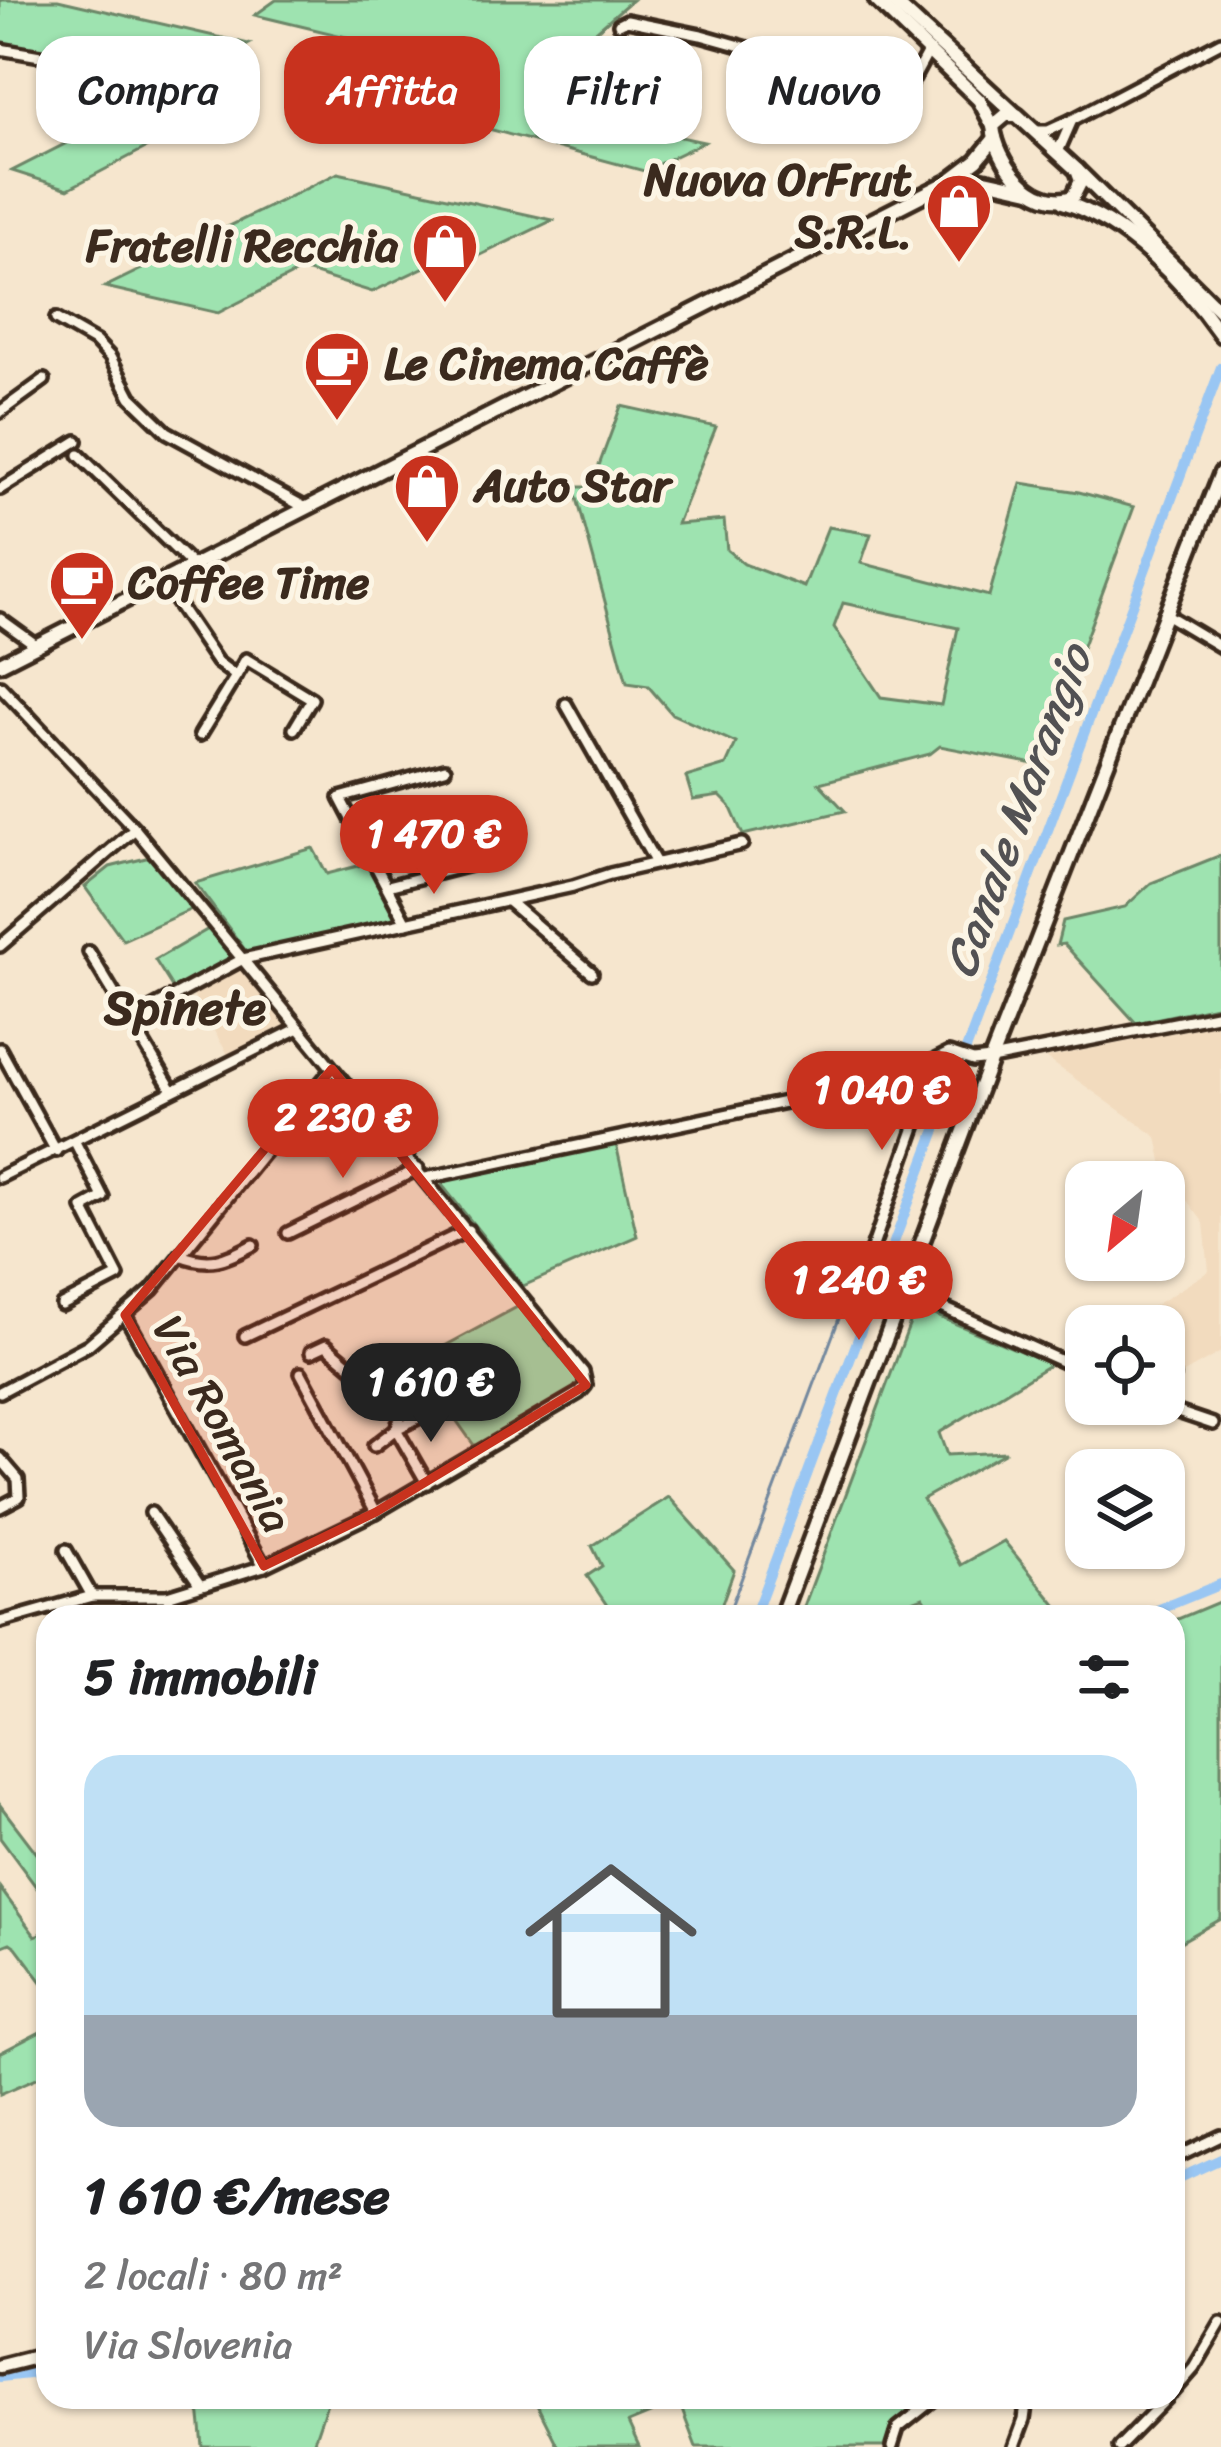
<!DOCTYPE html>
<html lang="it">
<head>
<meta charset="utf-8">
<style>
	body { margin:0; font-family:Sriracha,sans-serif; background:#f6f6f6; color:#202124; height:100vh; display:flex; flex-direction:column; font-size:45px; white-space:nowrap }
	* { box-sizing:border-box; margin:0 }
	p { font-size:39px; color:#757577 }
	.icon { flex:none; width:66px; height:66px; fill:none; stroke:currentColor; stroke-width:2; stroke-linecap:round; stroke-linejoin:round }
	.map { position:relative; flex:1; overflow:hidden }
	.sheet { position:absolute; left:36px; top:1605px; width:1149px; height:804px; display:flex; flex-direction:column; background:#fff; border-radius:36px; box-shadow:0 3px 9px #0004 }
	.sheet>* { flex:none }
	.top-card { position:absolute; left:36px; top:36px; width:1149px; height:108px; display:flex; gap:24px }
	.needle { width:78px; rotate:209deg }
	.buttons { position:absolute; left:1065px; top:1161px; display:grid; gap:24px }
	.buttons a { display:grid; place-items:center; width:120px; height:120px; border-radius:24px; background:#fff; box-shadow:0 3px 9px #0004; font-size:60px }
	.price { position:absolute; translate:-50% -102px; padding:0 27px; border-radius:42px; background:#c8321e; color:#fff; font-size:39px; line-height:78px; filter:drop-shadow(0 3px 6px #0008) }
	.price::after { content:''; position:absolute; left:50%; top:72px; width:36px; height:27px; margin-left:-18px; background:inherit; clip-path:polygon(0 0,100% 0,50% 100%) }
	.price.selected { background:#222; color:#fff }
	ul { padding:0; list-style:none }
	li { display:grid; align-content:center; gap:24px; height:636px; padding:0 48px }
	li+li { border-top:3px solid #e0e0e0 }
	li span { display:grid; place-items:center; height:372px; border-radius:36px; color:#555 }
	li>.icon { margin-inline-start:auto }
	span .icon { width:216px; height:216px; fill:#fffc; stroke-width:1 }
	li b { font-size:51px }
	h2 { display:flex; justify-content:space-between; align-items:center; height:144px; padding:0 48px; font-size:51px }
	.pill { padding:0 42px; border-radius:36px; background:#fff; box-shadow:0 3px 9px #0004; font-size:42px; line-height:108px }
	.pill.selected { background:#c8321e; color:#fff }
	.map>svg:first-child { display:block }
	.built { fill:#f2dbbe }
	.green { fill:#9ee3b0; stroke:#6c8667; stroke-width:3; fill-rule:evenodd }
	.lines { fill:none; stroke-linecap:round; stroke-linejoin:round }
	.stream { stroke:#73889e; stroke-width:3 }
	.canal { stroke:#99c6f3; stroke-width:10 }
	.street-casing { stroke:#3b2a1e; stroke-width:18 }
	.secondary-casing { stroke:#3b2a1e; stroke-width:21 }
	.street { stroke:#fcf5e5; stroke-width:9 }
	.secondary { stroke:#fcf5e5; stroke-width:12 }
	.marked { fill:#c8321e; fill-opacity:0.2; stroke:#c8321e; stroke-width:9; stroke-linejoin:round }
	.labels { text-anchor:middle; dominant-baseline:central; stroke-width:10; stroke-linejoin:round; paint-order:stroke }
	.poi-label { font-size:45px; font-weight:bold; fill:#3b2a1e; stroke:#fcf5e5; text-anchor:start }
	.street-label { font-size:45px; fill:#3b2a1e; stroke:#fcf5e5 }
	.water-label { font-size:48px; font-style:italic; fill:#525153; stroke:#fcf5e5 }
	.neighbourhood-label { font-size:48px; font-weight:bold; fill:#3b2a1e; stroke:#fcf5e5 }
</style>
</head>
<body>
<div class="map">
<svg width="1221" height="2447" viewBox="0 0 1221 2447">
	<rect width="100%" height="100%" fill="#f6e6ce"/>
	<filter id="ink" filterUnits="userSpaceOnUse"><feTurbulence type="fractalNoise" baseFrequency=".00833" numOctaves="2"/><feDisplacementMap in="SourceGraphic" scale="24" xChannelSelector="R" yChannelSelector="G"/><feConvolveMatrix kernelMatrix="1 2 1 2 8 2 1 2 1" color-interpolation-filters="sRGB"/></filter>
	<g filter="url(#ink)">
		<g class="built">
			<polygon points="242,968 290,1027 230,1058 192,994"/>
			<polygon points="1221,1023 1221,1352 1175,1378 1164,1378 1164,1326 1122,1326 1209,1271 1204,1223 1164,1170 1157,1137 1046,1058"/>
		</g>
		<g class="green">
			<polygon points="0,0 58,0 249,44 192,76 181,77 0,42"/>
			<polygon points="276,0 632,0 535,83 528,99 583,116 704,142 644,171 448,118 472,98 378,80 388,47 255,15"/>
			<polygon points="171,90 212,113 68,189 12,171"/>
			<polygon points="338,173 553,220 462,264 446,257 372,292 302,270 218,313 105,287"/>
			<path d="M621,406L716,427L677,524L724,520L727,550L744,564L804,587L828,527L871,534L861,563L989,596L1021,483L1079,492L1134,507L1039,765L940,746L930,754L819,783L845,811L743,835L730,806L720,796L693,800L686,777L726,765L736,743L672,714L648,686L627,683L574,487H591ZM843,603L958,628L941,705L881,697L834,627Z"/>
			<polygon points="313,848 327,874 369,863 399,918 248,954 195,883"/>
			<polygon points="1221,855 1221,1005 1136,1023 1064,944 1057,945 1063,921 1125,907 1151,883"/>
			<polygon points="154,856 194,908 123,940 85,887 110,867"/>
			<polygon points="212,927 235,956 174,990 155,960"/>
			<polygon points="616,1144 637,1236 523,1286 442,1185 445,1179"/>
			<polygon points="521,1305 580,1374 577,1389 476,1448 415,1362"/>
			<polygon points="916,1307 1051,1364 939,1433 947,1455 1006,1452 923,1499 961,1565 1004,1541 1066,1617 937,1617 923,1597 870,1617 800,1617"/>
			<polygon points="669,1497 734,1570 717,1617 615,1617 587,1576 602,1566 592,1546"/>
			<polygon points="1221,1601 1221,1919 1175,1945 1173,1621"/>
			<polygon points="0,1805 48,1868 48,1903 0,1838"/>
			<polygon points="0,1888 35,1936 48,1931 48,1990 16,1947 10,1943 0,1947"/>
			<polygon points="48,2028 48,2073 0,2094 0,2053"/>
			<polygon points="198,2397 329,2397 312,2447 203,2447"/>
			<polygon points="533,2397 931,2397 890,2430 888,2447 696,2447 679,2402 628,2423 639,2447 558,2447"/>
		</g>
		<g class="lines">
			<polyline class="stream" points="727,1617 858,1268"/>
			<g class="canal">
				<polyline points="754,1617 1221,367"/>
				<polyline points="1140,1617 1221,1584"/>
				<polyline points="1173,2181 1221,2159"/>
				<polyline points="0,2377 48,2372"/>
			</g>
			<defs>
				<g id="street">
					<polyline points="619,24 627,20 701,35 899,90 910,85 929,50"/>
					<polyline points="0,49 179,80"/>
					<polyline points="1036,131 1048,131 1072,120 1221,42"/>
					<polyline points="1058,152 1072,120"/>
					<polyline points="56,319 96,342 110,357 131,397 167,432 306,508"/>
					<polyline points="0,412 44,380"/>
					<polyline points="79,455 193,566"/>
					<polyline points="0,489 77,441"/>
					<polyline points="162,581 217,662 236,676 200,735"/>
					<polyline points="1164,613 1221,647"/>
					<polyline points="0,619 36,645"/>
					<polyline points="236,676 246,659 312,699 294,729"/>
					<polyline points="0,686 135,829 583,1372 586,1385 579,1393 376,1512 264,1566 167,1596 92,1596 0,1622"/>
					<polyline points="566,704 656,863"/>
					<polyline points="388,886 470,865"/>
					<polyline points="508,901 592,973"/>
					<polyline points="406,923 340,798 445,769"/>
					<polyline points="0,946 135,829"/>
					<polyline points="89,952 172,1090"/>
					<polyline points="130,1020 243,959 573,886 610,874 742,844"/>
					<polyline points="0,1049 56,1151"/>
					<polyline points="0,1177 299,1028"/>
					<polyline points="426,1178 899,1078 949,1053 973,1061 991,1059 1221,1014"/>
					<polyline points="288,1233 418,1169"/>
					<path d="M180,1255C210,1267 225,1260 253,1245"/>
					<polyline points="867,1263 939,1059"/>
					<polyline points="904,1290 1086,1372"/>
					<polyline points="62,1305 118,1276 83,1208 103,1197 75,1142"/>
					<polyline points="125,1315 264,1566"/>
					<polyline points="245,1336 468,1230"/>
					<polyline points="311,1352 326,1345 403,1410 396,1429 374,1446"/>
					<polyline points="417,1372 442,1406 396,1429 427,1483"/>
					<polyline points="301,1373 376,1512"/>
					<polyline points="1164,1382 1174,1376"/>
					<polyline points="0,1392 88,1345 152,1290 332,1069"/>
					<polyline points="1154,1404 1213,1424"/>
					<polyline points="0,1458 18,1479 19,1497 0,1507"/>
					<polyline points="151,1513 200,1585"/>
					<polyline points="66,1550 92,1596"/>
					<polyline points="167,1596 175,1617"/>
					<polyline points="1173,2159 1221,2136"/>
					<polyline points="1173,2392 1194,2368 1221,2322"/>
					<polyline points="892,2447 898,2428 937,2397"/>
					<polyline points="1014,2447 1024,2420 1027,2397"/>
					<polyline points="1119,2447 1168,2397"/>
				</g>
				<g id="secondary">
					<polyline points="876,0 979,100 993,126"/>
					<polyline points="892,0 1016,115"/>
					<path d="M1006,115H1017L1077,170L1081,181L1073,197C1033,211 996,161 993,126Z"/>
					<polyline points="1077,170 1221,312"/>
					<polyline points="949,182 981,179 1030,190"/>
					<path d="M1063,202C1127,222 1183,281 1221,335"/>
					<polyline points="0,664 948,182 977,160 995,138"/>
					<polyline points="781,1617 991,1059 1221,473"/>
					<polyline points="0,2366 48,2354"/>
				</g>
			</defs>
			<use href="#street" class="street-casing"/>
			<use href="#secondary" class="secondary-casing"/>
			<use href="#street" class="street"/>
			<use href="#secondary" class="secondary"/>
		</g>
	</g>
	<path class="marked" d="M332,1069L586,1385L376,1512L264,1566L125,1315Z"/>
	<defs>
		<symbol id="shop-pin" viewBox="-11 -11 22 30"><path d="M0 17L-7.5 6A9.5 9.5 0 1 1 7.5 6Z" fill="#c8321e" stroke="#fcf5e5"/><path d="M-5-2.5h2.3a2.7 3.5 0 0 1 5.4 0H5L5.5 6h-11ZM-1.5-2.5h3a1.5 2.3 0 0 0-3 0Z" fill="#fff"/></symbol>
		<symbol id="cafe-pin" viewBox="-11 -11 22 30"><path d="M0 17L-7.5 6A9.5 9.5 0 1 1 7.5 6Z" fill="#c8321e" stroke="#fcf5e5"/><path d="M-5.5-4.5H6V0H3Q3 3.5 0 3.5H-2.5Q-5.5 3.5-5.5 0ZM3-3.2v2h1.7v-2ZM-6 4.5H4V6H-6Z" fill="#fff"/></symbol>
	</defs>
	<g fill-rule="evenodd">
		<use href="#shop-pin" x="921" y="168" width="76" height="104"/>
		<use href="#shop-pin" x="407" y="208" width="76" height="104"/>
		<use href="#cafe-pin" x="299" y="326" width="76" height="104"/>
		<use href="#shop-pin" x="389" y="448" width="76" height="104"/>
		<use href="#cafe-pin" x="44" y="545" width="76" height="104"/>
	</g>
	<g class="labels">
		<g class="poi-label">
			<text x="912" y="180" text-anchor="end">Nuova OrFrut<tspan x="912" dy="52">S.R.L.</tspan></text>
			<text x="398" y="246" text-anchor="end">Fratelli Recchia</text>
			<text x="384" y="364">Le Cinema Caffè</text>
			<text x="474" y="486">Auto Star</text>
			<text x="128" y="583">Coffee Time</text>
		</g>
		<g class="street-label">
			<text transform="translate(223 1424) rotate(61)">Via Romania</text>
		</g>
		<g class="water-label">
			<text transform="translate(1017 811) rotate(-70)">Canale Marangio</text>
		</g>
		<g class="neighbourhood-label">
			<text x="185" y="1007">Spinete</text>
		</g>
	</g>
</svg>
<div class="buttons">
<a><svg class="needle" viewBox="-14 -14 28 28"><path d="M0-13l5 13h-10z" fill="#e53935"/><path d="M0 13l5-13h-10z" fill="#757577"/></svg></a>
<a><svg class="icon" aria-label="locate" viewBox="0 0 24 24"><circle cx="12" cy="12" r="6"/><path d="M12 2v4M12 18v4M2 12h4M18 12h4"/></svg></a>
<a><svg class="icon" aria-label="layers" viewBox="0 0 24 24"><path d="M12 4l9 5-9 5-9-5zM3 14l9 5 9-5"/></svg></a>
</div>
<b class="price" style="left:434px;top:897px">1 470 €</b>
<b class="price" style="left:882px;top:1153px">1 040 €</b>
<b class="price" style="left:343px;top:1181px">2 230 €</b>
<b class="price" style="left:859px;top:1343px">1 240 €</b>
<b class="price selected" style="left:431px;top:1445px">1 610 €</b>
<div class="top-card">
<a class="pill">Compra</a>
<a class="pill selected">Affitta</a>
<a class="pill">Filtri</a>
<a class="pill">Nuovo</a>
</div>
<section class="sheet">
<h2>5 immobili<svg class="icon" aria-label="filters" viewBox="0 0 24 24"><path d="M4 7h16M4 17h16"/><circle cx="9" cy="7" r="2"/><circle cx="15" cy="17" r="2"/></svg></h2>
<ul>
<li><span style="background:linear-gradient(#bfe0f5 70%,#9aa5b1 0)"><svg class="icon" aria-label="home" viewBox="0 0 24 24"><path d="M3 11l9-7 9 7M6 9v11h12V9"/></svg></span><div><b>1 610 €/mese</b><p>2 locali · 80 m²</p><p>Via Slovenia</p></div></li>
</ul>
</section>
</div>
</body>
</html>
